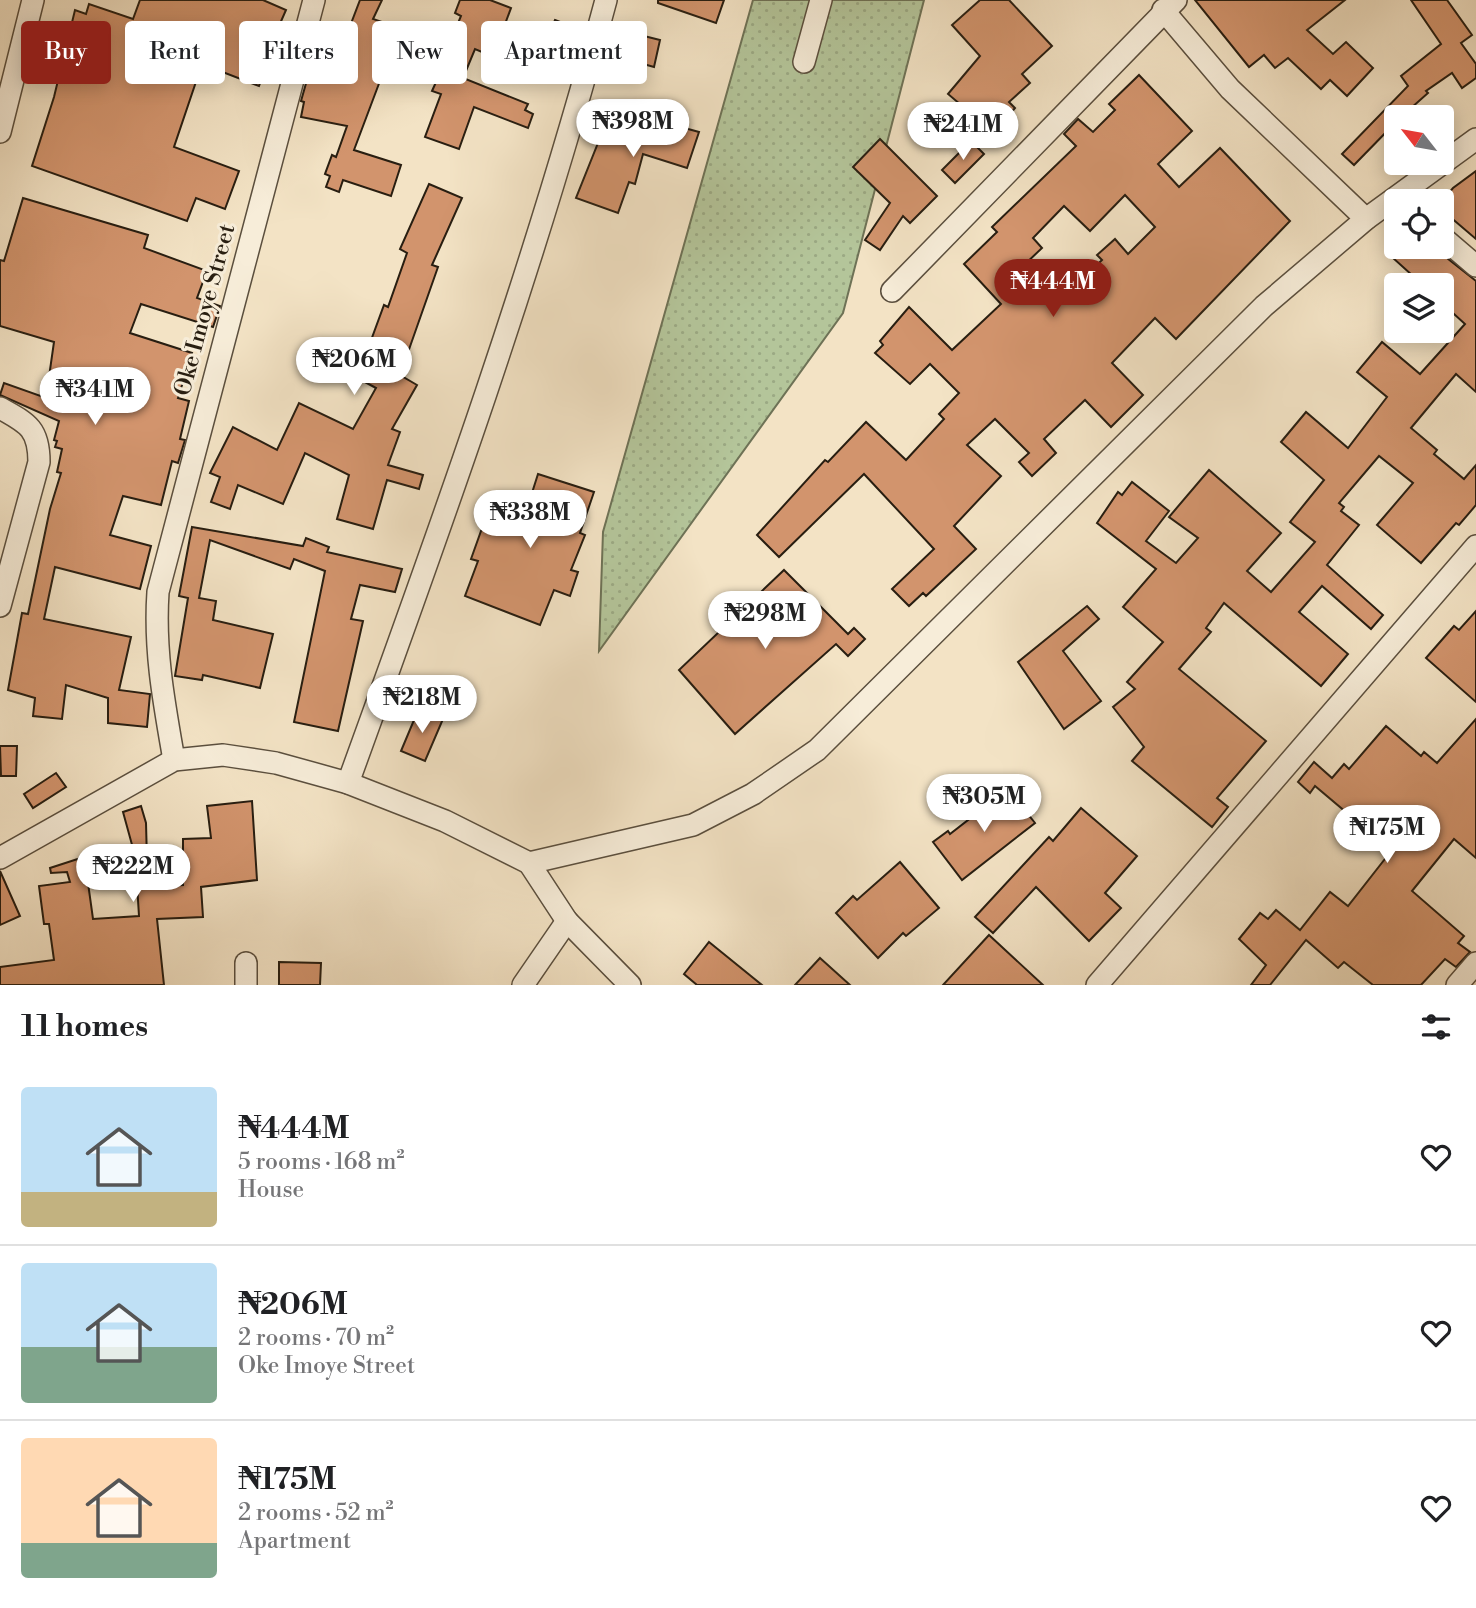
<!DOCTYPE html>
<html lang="en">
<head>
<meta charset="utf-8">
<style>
	body { margin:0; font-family:"Libre Bodoni",serif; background:#f2f2f2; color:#202124; height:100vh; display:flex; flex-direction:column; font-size:26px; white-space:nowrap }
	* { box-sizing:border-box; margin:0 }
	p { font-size:23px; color:#757577 }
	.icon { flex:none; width:38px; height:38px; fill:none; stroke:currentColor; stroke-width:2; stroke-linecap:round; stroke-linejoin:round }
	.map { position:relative; height:985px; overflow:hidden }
	.sheet { display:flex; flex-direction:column; background:#fff; flex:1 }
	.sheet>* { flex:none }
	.hud { position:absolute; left:21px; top:21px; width:700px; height:63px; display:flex; gap:14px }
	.needle { width:46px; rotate:301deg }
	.buttons { position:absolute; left:1384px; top:105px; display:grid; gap:14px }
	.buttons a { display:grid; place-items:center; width:70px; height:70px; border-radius:7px; background:#fff; box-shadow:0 4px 18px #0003; font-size:35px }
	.price { position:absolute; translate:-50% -60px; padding:0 16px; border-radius:24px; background:#fff; color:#222; font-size:23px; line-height:46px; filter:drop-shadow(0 2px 4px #0008) }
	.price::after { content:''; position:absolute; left:50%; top:42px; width:21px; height:16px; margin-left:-10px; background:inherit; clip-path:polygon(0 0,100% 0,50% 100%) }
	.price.on { background:#8f2418; color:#fff }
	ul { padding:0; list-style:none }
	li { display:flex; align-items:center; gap:21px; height:175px; padding:0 21px }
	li+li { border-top:2px solid #e0e0e0 }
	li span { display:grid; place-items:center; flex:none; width:196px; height:140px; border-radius:7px; color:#555 }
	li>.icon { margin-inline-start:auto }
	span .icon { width:84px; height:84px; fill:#fffc; stroke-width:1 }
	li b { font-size:30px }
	h2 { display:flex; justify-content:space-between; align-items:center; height:84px; padding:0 21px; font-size:30px }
	.chip { padding:0 24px; border-radius:7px; background:#fff; box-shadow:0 4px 18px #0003; font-size:24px; line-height:63px }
	.chip.on { background:#8f2418; color:#fff }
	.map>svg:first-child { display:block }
	.grass { fill:url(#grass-dots); stroke:#6e7256; stroke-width:2 }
	.building { fill:#d2946d; stroke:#281e11; stroke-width:2; fill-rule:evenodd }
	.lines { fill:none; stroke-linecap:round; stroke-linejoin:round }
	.minor-casing { stroke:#5b4f3e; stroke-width:24 }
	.minor { stroke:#f7edd9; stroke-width:21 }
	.labels { text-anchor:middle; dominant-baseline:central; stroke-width:6; stroke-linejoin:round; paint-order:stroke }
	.street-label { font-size:23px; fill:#281e11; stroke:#f7edd9 }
</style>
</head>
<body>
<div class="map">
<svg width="1476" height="985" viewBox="0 0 1476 985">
	<defs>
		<pattern id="grass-dots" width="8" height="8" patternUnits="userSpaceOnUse" patternTransform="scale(1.75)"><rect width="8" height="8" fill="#b4c59a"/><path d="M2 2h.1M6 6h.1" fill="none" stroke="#9ba984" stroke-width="1.8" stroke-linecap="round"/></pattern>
	</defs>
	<rect width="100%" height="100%" fill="#f3e3c5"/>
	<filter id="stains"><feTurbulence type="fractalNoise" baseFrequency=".00286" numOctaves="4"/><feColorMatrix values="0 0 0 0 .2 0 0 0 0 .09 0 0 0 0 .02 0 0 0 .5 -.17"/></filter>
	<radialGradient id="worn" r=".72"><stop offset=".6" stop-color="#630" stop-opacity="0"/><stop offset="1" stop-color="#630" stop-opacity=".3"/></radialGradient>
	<polygon class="grass" points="753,0 924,0 843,313 599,651 603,532"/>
	<g class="building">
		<polygon points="140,0 263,0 286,10 264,60 268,61 259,86 202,64 174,147 239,171 225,209 196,198 187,221 32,166 54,97 75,10 86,14 89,4 133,19"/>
		<polygon points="360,0 382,0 373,19 449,45 461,16 455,13 460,0 490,0 511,8 501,35 551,56 542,77 475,49 463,78 528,104 525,110 533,114 528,128 474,107 459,149 425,137 441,94 432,91 442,69 392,49 354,150 401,165 391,196 343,180 339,192 326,187 330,176 325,174 332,155 336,157 347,126 301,117 304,102 301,101 322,27 347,34"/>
		<polygon points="658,0 724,0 716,23 658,3"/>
		<polygon points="980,0 1009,0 1052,46 1022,74 1030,83 1009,102 1015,108 994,133 948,94 980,56 952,25"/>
		<polygon points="1195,0 1345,0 1307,30 1333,54 1346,42 1373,68 1347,96 1330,80 1321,89 1288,58 1275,68 1264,55 1249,67"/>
		<polygon points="1411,0 1447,0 1472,35 1461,43 1476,64 1476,78 1462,88 1452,73 1426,91 1428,93 1401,117 1396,117 1396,122 1354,165 1342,154 1408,86 1401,76 1441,44"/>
		<polygon points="555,20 581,30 574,47 548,37"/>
		<polygon points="636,34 660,40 654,67 629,60"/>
		<path d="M1139,75L1192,131L1158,164L1179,187L1220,148L1290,221L1176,339L1155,318L1112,363L1143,395L1111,427L1085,400L1044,439L1056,453L1032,476L1019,462L1029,453L995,419L967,445L1001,476L954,526L976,549L926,596L923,593L909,606L892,589L934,549L864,474L779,557L757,535L825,460L828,462L866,422L906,460L944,419L939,414L959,393L930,364L910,384L875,353L883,345L880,341L909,307L952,350L1001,304L964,264L997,232L992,227L1076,146L1064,134L1078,119L1093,132L1115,110L1109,104ZM1125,195L1155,227L1128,254L1115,239L1097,255L1102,260L1057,303L1022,267L1042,248L1033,238L1064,206L1090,231Z"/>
		<polygon points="637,115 699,132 687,168 643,154 635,184 629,182 618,213 576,198 602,133 626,142"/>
		<polygon points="880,139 937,196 910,223 903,216 880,250 865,240 890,203 853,167"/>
		<polygon points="971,141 984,154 955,183 942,170"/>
		<polygon points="1476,171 1476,239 1442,210 1442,201 1453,188"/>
		<polygon points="429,184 462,198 432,265 438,267 400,375 417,385 392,429 400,432 388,465 423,475 419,489 387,480 373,529 337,519 349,475 305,453 283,504 238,485 230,509 211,502 220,477 210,473 233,427 277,450 299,403 353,429 376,388 363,381 376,357 366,354 384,305 388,307 407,253 400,249"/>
		<polygon points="23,198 148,235 144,248 207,271 197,298 220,306 213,327 141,304 130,333 192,353 178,398 189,401 180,439 185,440 178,463 172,461 161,505 123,496 110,535 151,546 140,589 55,567 44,619 131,637 119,690 150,694 147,727 108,723 108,698 66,685 62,719 33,716 35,698 8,690 22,613 28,614 50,509 61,473 57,472 62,449 55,447 57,441 54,440 59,421 0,395 4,383 46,398 54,342 0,326 0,260 4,261"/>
		<polygon points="1403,247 1433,247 1476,281 1476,392 1456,374 1411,428 1437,450 1434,454 1464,479 1476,465 1476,505 1459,525 1456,523 1421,563 1377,525 1413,483 1379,456 1339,503 1344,507 1341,511 1359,525 1327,565 1383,615 1371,629 1322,586 1299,612 1348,654 1321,686 1224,603 1206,628 1211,632 1179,669 1266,741 1217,798 1228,807 1212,827 1132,761 1144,747 1113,707 1135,689 1127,682 1163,642 1123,607 1156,569 1097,523 1118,492 1122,495 1132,482 1169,511 1146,541 1176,563 1198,538 1169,517 1209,470 1281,533 1247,571 1271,592 1315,542 1290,522 1324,480 1281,442 1306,412 1348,448 1387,397 1357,372 1382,342 1420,374 1465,324 1442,303 1442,285 1423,285 1393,258"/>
		<polygon points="538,474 594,492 580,533 585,535 571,570 578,572 570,596 554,590 540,625 465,596 478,561 471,559 491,503 525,515"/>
		<polygon points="192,527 303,546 306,538 329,547 327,552 402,569 395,592 360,585 351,619 363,621 338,731 294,722 325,571 294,559 290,569 210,540 199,598 216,601 213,620 273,634 260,688 203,675 202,680 175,676 188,598 179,596"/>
		<polygon points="784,570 848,634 854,628 865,639 848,656 836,644 735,734 679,670"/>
		<polygon points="1087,606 1099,619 1063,651 1101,701 1064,729 1018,662"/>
		<polygon points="1476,611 1476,702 1426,658 1454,626 1459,630"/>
		<polygon points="419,708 443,719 425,761 401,751"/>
		<polygon points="1476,719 1476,858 1454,839 1412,891 1464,936 1458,943 1470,952 1456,967 1445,959 1421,985 1373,985 1344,962 1338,968 1306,940 1270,985 1251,985 1266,965 1239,939 1260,913 1268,919 1276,910 1300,930 1330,892 1348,906 1388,855 1369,840 1373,835 1315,786 1310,793 1298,782 1314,762 1332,778 1344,764 1349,769 1386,726 1421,756 1424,752 1437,763"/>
		<polygon points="0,746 17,746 16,776 1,776"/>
		<polygon points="56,773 66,787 33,808 24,794"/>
		<polygon points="1008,789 1035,823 962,880 933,842 948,831 950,834"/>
		<path d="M252,801L257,880L201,887L203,917L157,919L164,985H0V967L54,960L49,924H44L39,886L70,882L67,872L51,873L50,868L93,854L134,852L123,812L141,806L146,823L147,861H152L154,887L183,885V839L211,838L207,806ZM136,868L139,916L93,919L88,883L98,880L96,871Z"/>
		<polygon points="1081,808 1137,856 1105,893 1121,908 1089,941 1036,887 993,933 975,917 1049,837 1053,841"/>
		<polygon points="900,862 939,908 906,936 903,933 878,958 836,913 853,896 857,900"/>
		<polygon points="0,871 20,916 0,925"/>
		<polygon points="989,935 1043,985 943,985"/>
		<polygon points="709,942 762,985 697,985 684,974"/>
		<polygon points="820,958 850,985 795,985"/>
		<polygon points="279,962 321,963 320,985 279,985"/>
	</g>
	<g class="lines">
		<defs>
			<g id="minor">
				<polyline points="1163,10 1230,89 1366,219"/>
				<polyline points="804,62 821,0"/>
				<polyline points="0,132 33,0"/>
				<polyline points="1442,237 1476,266"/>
				<polyline points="892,291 1176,0"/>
				<path d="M0,408C27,423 39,428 39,462L0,606"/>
				<path d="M174,760C164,703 154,650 158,592L314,0"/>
				<path d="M348,783C442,524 535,266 606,0"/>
				<polyline points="0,858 174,760 223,755 276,763 348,783 445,821 529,863 693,825 753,794 817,750 1264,306 1366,219 1476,139"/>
				<polyline points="529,863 567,921 630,985"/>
				<polyline points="246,963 246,985"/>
				<polyline points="523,985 567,921"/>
				<polyline points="1097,985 1476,546"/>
				<polyline points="1457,985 1476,963"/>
			</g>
		</defs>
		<use href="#minor" class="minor-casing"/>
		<use href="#minor" class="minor"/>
	</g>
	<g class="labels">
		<g class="street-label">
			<text transform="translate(205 310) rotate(-75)">Oke Imoye Street</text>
		</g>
	</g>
	<rect width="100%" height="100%" filter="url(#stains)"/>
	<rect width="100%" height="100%" fill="url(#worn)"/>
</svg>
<div class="buttons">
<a><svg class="needle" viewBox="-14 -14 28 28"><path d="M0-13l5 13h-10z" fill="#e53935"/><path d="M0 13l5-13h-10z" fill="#757577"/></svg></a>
<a><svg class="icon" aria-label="locate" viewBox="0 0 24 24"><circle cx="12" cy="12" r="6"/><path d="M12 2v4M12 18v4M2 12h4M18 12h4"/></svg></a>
<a><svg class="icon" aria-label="layers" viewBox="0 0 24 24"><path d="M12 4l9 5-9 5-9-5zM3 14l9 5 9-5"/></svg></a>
</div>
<b class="price" style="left:633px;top:159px">₦398M</b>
<b class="price" style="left:963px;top:162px">₦241M</b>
<b class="price on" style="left:1053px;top:319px">₦444M</b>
<b class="price" style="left:354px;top:397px">₦206M</b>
<b class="price" style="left:95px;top:427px">₦341M</b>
<b class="price" style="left:530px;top:550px">₦338M</b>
<b class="price" style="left:765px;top:651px">₦298M</b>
<b class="price" style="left:422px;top:735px">₦218M</b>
<b class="price" style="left:984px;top:834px">₦305M</b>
<b class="price" style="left:1387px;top:865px">₦175M</b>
<b class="price" style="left:133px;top:904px">₦222M</b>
<div class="hud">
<a class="chip on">Buy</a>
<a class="chip">Rent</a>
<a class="chip">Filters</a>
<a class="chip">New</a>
<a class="chip">Apartment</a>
</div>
</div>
<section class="sheet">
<h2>11 homes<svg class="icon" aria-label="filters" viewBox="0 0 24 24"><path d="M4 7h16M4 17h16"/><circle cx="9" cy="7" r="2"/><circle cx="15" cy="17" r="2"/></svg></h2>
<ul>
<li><span style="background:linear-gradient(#bfe0f5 75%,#c2b280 0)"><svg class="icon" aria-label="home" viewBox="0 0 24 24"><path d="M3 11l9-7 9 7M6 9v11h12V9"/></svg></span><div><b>₦444M</b><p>5 rooms · 168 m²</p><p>House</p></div><svg class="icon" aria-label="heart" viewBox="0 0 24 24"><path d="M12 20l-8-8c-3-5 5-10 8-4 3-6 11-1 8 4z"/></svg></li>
<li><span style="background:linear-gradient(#bfe0f5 60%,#7fa58c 0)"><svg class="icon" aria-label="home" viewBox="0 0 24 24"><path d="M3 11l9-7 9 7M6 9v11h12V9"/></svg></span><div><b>₦206M</b><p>2 rooms · 70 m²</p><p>Oke Imoye Street</p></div><svg class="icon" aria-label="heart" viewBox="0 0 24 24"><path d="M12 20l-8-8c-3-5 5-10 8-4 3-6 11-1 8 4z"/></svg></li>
<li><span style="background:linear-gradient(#ffd9b3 75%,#7fa58c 0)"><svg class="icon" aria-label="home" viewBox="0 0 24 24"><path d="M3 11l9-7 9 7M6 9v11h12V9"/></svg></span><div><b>₦175M</b><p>2 rooms · 52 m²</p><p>Apartment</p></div><svg class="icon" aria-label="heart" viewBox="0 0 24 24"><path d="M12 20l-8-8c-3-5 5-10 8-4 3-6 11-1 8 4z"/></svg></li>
</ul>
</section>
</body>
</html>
